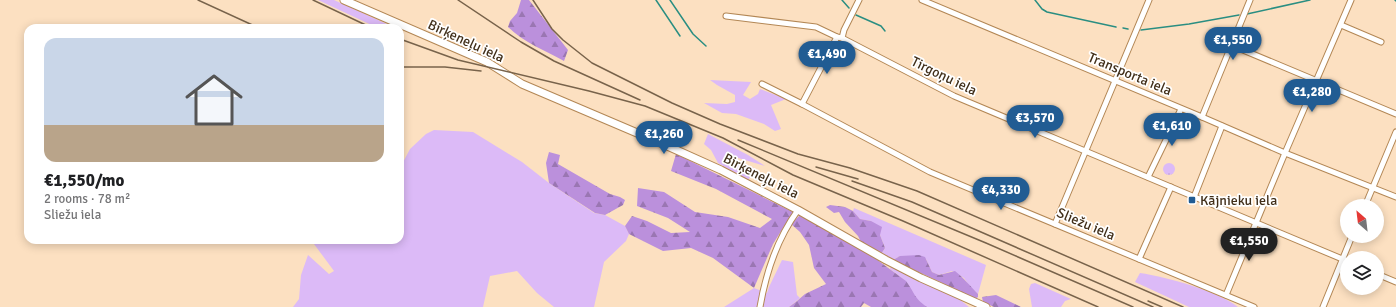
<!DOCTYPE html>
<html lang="en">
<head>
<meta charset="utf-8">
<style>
	body { margin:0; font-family:Signika,sans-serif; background:#f2f2f2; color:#202124; height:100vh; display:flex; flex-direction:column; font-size:15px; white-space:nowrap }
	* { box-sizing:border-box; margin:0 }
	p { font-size:13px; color:#757577 }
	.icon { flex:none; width:22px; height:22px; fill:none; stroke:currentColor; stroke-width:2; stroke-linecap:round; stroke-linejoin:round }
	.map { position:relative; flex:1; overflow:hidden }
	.panel { position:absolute; left:24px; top:24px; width:380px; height:220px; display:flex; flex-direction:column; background:#fff; border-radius:12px; box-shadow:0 2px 10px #0003 }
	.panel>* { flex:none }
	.needle { width:26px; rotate:332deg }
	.controls { position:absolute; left:1340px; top:199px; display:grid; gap:8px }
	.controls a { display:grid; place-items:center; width:44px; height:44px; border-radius:50%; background:#fff; box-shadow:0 2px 10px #0003; font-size:20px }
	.price { position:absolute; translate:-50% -34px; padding:0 9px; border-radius:14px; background:#215c93; color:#fff; font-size:13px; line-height:26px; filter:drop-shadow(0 1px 2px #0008) }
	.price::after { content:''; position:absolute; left:50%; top:24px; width:12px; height:9px; margin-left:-6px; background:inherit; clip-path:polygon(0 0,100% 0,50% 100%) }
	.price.selected { background:#222; color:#fff }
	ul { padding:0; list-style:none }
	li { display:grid; align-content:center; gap:8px; height:212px; padding:0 20px }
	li+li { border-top:1px solid #e0e0e0 }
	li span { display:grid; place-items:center; height:124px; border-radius:12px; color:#555 }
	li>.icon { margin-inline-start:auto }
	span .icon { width:72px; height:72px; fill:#fffc; stroke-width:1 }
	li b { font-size:17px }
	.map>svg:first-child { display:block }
	.grass { fill:#dcbaf7 }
	.forest { fill:url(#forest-firs) }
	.park { fill:url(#park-tufts) }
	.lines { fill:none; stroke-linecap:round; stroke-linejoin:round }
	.stream { stroke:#2a8e82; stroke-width:1.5 }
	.minor-casing { stroke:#b38755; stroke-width:7 }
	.secondary-casing { stroke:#b38755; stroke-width:9 }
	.minor { stroke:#fff; stroke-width:5 }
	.secondary { stroke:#fff; stroke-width:7 }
	.rail { stroke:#78634b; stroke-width:1.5 }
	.poi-dot { fill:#215c93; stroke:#fff; stroke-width:1.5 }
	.labels { text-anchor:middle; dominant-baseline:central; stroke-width:3.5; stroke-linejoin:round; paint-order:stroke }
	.street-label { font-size:14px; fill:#412f1a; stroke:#fff }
	.poi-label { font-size:14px; fill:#412f1a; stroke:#fff; text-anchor:start }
</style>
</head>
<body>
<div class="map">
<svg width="1396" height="307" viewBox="0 0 1396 307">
	<defs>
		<pattern id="forest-firs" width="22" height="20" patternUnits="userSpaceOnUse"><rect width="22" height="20" fill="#bb90dc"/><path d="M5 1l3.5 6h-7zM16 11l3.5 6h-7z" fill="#9a76b2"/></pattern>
		<pattern id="park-tufts" width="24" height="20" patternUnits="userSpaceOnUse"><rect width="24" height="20" fill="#dcbaf7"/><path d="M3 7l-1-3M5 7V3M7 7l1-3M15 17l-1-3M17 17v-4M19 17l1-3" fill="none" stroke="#bea0d3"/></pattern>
	</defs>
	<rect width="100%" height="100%" fill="#fce0c1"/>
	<g class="grass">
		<polygon points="318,0 334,0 389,25 389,28 378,28"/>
		<polygon points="710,80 751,82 743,95 750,99 758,94 760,89 786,99 771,105 781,129 775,131 764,124 736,114 722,113 704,103 727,104 735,102 735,95 717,85"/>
		<polygon points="434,130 473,132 522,162 549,183 594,213 605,215 625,226 629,234 626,241 604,262 594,307 554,307 537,293 517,271 490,276 483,307 293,307 299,299 301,275 308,255 329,274 334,271 311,240 400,240 400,168 410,149 426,134"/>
		<polygon points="708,134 748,155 765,166 735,157 732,159 756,169 748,180 718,163 711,150 704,144"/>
		<polygon points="854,208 986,265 978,294 970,287 964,278 952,271 939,275 932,272 926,259 900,256 893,260 881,254 885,248 880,235 871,221 860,219 853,211"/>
		<polygon points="782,260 793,262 797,295 800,298 789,307 724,307 754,288 767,293 769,287"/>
		<path d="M891,266L958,298L969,307C959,307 936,307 927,307C914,304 913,288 905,281C901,277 895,273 890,269Z"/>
		<path d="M1140,273C1167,277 1217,291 1238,307H1189L1135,282Z"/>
		<polygon points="1035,283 1071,299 1065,301 1061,307 1032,307 1029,289 1031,284"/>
	</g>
	<g class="forest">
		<path d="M521,0H529L568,50L564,61C546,51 523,42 508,27L510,21L517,13Z"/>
		<polygon points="549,152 560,155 558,164 610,194 620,197 625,200 623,205 605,215 595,213 549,183 546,163"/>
		<polygon points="676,154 793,212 773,244 754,288 713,258 691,248 663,251 629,234 625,226 632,216 647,221 671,233 690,232 668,218 637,206 638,188 664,192 695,212 728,217 760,228 772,219 716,189 671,171"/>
		<polygon points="830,205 845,207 853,211 860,219 871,221 882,227 880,235 885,248 881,254 862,244 858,236 845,222 839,212 834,213 826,207"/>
		<path d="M800,215L872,256L906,281C915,293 913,297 927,307H871L864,303L861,307H789L797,301L805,294L826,284L814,268L809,245L800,232L791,224Z"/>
		<path d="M919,255L925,257L932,272L939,275L955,271C964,278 970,286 978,294V297L975,299L972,297L893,260L900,256Z"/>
		<polygon points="996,295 1021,307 994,307 983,302 982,297"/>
	</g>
	<circle class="park" cx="1169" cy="169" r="6"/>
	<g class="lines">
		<g class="stream">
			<polyline points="656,0 680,36"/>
			<polyline points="670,0 693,34 706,46"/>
			<polyline points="842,0 849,8"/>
			<polyline points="1035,0 1042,9 1047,12 1116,27"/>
			<polyline points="1395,0 1396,1"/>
			<polyline points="1247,14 1310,0"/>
			<polyline points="856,15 881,26 885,31"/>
			<polyline points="1123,28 1128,29"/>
			<polyline points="1141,30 1189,24 1239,15"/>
		</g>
		<defs>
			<g id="minor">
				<polyline points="922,0 1202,117 1285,153 1396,197"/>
				<polyline points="726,16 816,27 837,37 842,38 954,96 1347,261"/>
				<polyline points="1341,25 1381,42"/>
				<polyline points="842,38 844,30 859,0"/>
				<polyline points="1231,45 1396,114"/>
				<polyline points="762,84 802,104 930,172 1254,307"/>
				<polyline points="802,104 837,37"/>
				<polyline points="1202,117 1250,0"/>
				<polyline points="1148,177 1181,109"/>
				<polyline points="1194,197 1222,126"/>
				<polyline points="1365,206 1396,132"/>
				<polyline points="1055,224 1149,0"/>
				<polyline points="1139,259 1171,187"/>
				<polyline points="1377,274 1396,282"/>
				<polyline points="1226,295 1285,153 1351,0"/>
				<path d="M760,307C766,272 777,239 798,210"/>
				<polyline points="1323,307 1352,236"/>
			</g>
			<polyline id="secondary" points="344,0 487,62 522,84 663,144 721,170 798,210 886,260 921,278 986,307"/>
		</defs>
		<use href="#minor" class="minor-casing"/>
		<use href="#secondary" class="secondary-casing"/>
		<use href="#minor" class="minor"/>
		<use href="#secondary" class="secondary"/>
		<g class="rail">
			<polyline points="198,0 259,28"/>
			<polyline points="313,0 372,28"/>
			<polyline points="458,0 521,42 554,61 640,100"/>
			<polyline points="533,0 552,29 563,40 592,63 672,103 720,124 798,154 850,168 917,191 1183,307"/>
			<polyline points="400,39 458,60 589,91 645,106 723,138 793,175 903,221 1098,307"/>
			<polyline points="400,67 445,67 481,71"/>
			<polyline points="738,140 986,243 1133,307"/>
			<polyline points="816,167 858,179"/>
			<polyline points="852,181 912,202 1153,307"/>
			<polyline points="1148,301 1162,307"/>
		</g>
	</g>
	<rect class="poi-dot" x="1188" y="196" width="8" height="8" rx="2"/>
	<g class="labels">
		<g class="street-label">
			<text transform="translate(466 41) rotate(25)">Birķeneļu iela</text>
			<text transform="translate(1130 74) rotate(23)">Transporta iela</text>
			<text transform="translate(944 76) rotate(26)">Tirgoņu iela</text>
			<text transform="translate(761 176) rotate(27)">Birķeneļu iela</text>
			<text transform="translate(1086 224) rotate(23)">Sliežu iela</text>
		</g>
		<g class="poi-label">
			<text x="1200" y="200">Kājnieku iela</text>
		</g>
	</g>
</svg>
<div class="controls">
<a><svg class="needle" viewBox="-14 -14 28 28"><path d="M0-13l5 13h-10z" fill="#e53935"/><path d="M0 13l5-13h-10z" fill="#757577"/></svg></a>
<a><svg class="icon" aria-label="layers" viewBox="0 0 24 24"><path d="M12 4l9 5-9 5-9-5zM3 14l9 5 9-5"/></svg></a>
</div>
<b class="price" style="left:1233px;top:61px">€1,550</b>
<b class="price" style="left:827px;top:75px">€1,490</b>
<b class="price" style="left:1312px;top:113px">€1,280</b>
<b class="price" style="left:1035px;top:139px">€3,570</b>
<b class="price" style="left:1172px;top:147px">€1,610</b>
<b class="price" style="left:664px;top:155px">€1,260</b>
<b class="price" style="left:1001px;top:211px">€4,330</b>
<b class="price selected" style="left:1249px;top:262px">€1,550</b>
<section class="panel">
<ul>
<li><span style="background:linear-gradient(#c9d6e8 70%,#b9a48a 0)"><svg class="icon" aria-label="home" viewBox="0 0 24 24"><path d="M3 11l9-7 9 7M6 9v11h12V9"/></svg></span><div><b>€1,550/mo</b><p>2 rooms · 78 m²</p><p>Sliežu iela</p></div></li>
</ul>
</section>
</div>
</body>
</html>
